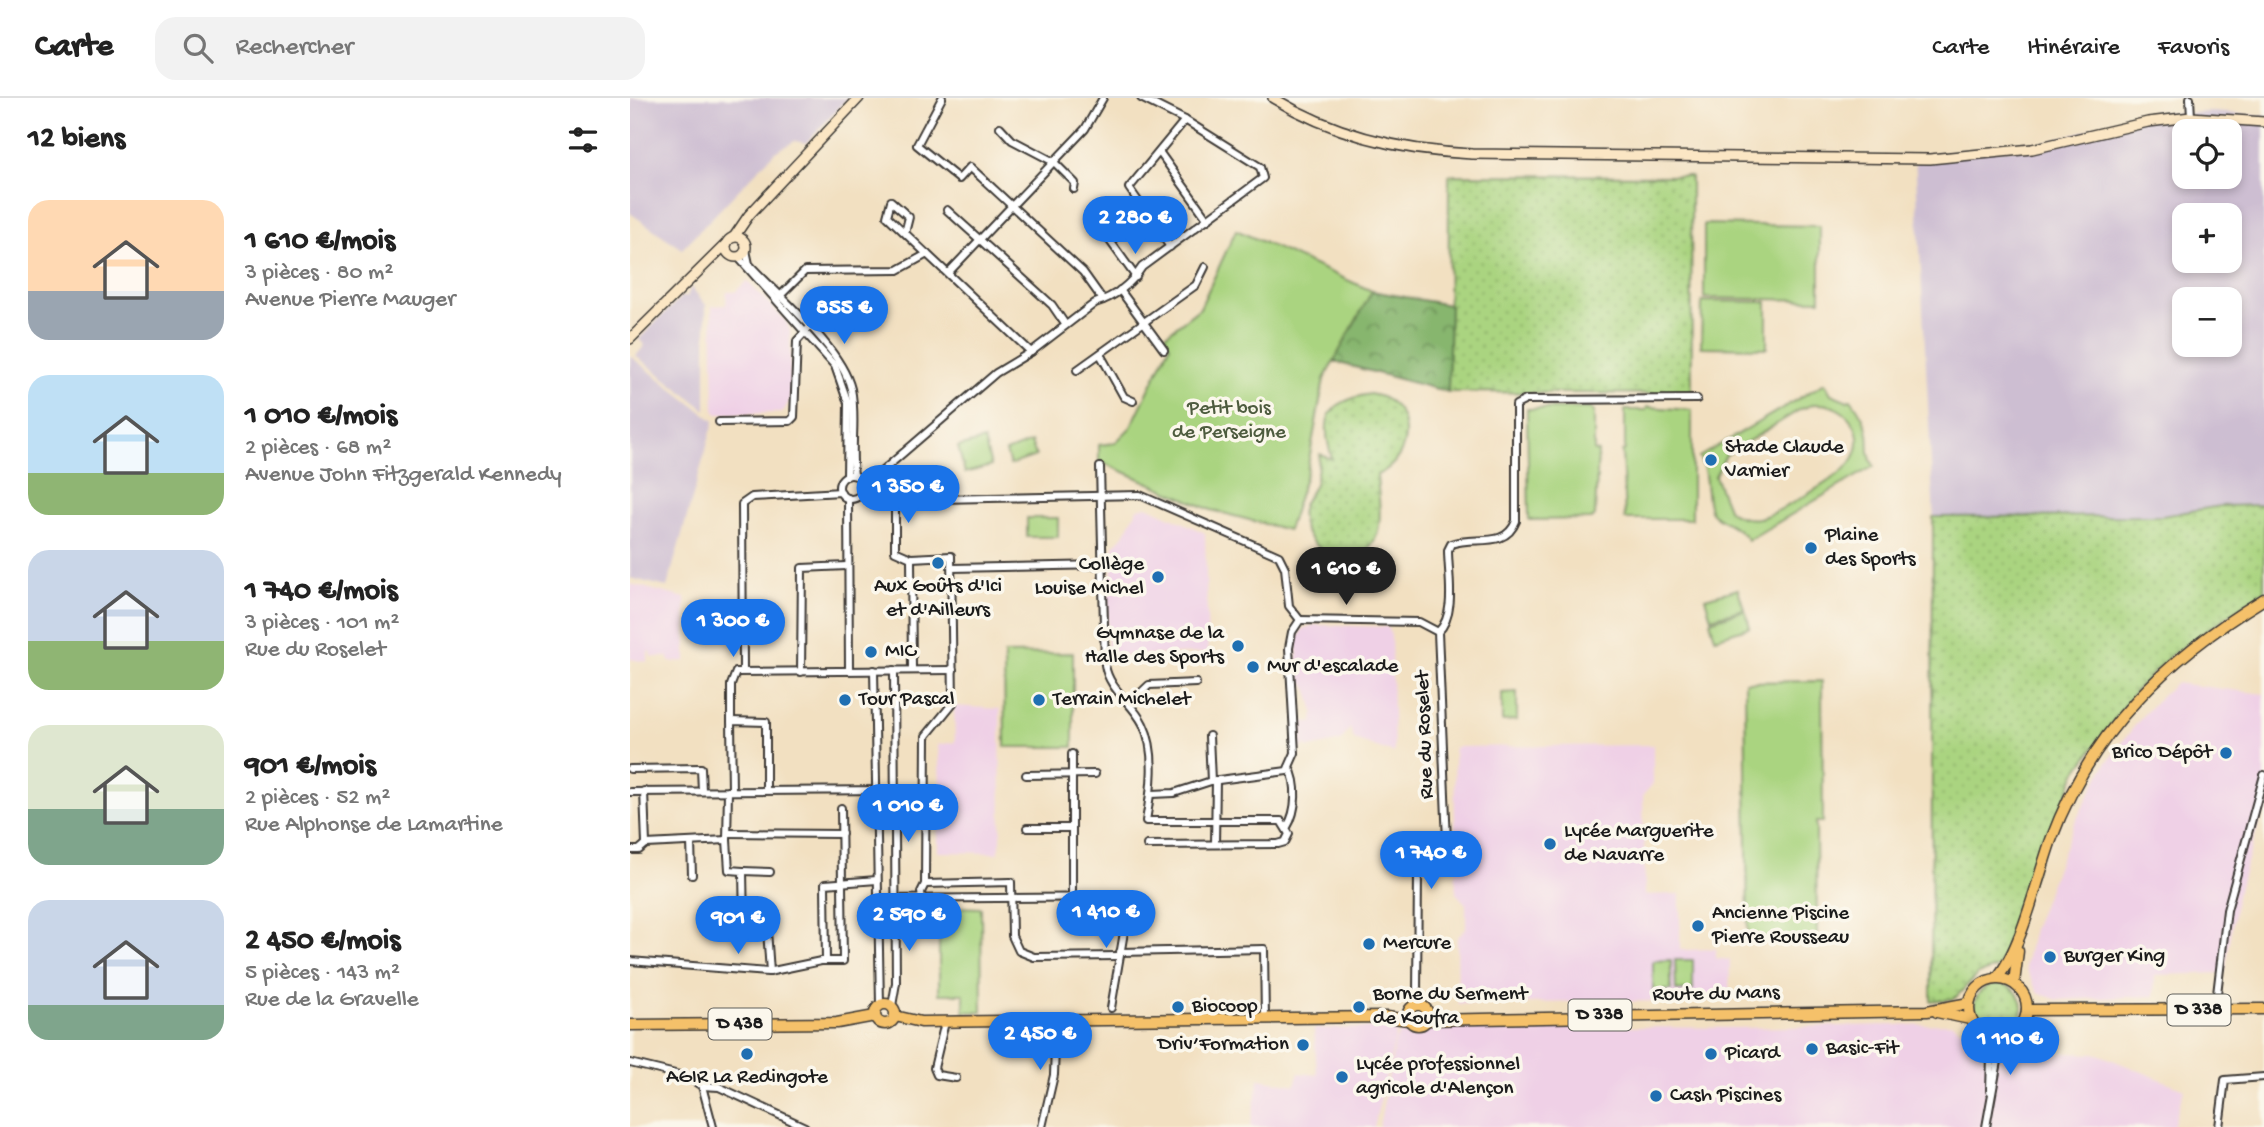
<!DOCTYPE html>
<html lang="fr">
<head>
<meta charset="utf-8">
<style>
	body { margin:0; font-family:"Gochi Hand",sans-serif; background:#f2f2f2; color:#222; height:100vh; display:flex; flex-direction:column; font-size:26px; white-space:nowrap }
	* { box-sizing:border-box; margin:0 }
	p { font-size:23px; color:#767676 }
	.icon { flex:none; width:38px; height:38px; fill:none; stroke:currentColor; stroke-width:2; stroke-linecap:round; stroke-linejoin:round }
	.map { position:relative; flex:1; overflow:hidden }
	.details { display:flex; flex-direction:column; background:#fff; width:630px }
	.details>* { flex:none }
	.fabs { position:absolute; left:1542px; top:21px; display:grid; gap:14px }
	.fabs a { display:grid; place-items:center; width:70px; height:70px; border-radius:14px; background:#fff; box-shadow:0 4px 10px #0003; font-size:35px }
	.price { position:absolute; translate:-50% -60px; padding:0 16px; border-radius:24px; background:#1a73e8; color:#fff; font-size:23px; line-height:46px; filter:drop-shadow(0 2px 4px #0008) }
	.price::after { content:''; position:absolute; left:50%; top:42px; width:21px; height:16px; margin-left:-10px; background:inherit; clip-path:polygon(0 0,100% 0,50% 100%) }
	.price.on { background:#222; color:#fff }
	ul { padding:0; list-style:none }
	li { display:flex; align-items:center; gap:21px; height:175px; padding:0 28px }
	li span { display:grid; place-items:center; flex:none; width:196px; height:140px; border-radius:21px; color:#555 }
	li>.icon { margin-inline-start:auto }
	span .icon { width:84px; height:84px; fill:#fffc; stroke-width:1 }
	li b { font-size:30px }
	h2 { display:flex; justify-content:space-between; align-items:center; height:84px; padding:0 28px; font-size:30px }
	header { display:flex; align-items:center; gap:42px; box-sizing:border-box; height:98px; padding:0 35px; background:#fff; border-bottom:2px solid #e0e0e0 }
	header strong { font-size:33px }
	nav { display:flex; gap:38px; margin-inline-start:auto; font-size:24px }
	.search { width:490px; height:63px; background:#f2f2f2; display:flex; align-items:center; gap:18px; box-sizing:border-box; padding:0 24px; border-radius:21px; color:#767676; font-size:26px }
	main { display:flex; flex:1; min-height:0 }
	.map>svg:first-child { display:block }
	.built { fill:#efd0e6 }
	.industrial { fill:#cdbed2; fill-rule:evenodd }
	.grass { fill:url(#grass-dots); stroke:#63784e; stroke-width:2 }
	.forest { fill:url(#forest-crowns); stroke:#526945; stroke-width:2 }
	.park { fill:#aad480; stroke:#63784e; stroke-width:2; fill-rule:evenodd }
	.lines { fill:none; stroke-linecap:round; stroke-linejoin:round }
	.street-casing { stroke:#3c3935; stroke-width:10 }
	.secondary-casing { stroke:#3c3935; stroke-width:12 }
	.primary-casing { stroke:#3c3935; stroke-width:13 }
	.street { stroke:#fff; stroke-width:6 }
	.secondary { stroke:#fbe6c4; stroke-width:9 }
	.primary { stroke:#f5c16b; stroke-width:10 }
	.poi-dot { fill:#1f6fb2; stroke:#fbf7ec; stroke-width:2.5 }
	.labels { text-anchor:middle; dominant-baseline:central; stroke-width:7; stroke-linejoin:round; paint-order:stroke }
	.shield { fill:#fbf7ec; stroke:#5f5e5a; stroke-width:2 }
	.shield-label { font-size:19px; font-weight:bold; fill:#1c1c1c }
	.park-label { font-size:21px; fill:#4e5c3f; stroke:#fbf7ec }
	.poi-label { font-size:21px; fill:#1c1c1c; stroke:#fbf7ec; text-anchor:start }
	.street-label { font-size:21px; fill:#1c1c1c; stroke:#fbf7ec }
</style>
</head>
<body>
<header>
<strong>Carte</strong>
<div class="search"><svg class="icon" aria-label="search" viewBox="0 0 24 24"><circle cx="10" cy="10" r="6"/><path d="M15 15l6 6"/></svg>Rechercher</div>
<nav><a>Carte</a><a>Itinéraire</a><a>Favoris</a></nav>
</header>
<main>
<section class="details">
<h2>12 biens<svg class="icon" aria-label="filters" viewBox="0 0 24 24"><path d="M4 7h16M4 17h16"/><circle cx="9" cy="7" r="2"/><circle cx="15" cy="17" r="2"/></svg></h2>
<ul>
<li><span style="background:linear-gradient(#ffd9b3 65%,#9aa5b1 0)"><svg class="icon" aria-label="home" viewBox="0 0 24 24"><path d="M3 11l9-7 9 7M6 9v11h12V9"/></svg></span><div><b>1 610 €/mois</b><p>3 pièces · 80 m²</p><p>Avenue Pierre Mauger</p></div></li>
<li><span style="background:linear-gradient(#bfe0f5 70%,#8fb573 0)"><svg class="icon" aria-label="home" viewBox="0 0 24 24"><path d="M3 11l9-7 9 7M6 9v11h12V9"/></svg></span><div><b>1 010 €/mois</b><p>2 pièces · 68 m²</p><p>Avenue John Fitzgerald Kennedy</p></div></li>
<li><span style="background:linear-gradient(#c9d6e8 65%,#8fb573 0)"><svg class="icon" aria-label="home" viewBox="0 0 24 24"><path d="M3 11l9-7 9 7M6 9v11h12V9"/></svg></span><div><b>1 740 €/mois</b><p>3 pièces · 101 m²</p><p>Rue du Roselet</p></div></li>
<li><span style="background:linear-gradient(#dfe7d0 60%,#7fa58c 0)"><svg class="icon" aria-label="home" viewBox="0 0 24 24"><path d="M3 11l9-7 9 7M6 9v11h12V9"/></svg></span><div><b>901 €/mois</b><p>2 pièces · 52 m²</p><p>Rue Alphonse de Lamartine</p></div></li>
<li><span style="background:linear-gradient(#c9d6e8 75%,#7fa58c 0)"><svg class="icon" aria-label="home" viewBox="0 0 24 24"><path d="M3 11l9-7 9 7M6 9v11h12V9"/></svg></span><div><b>2 450 €/mois</b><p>5 pièces · 143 m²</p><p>Rue de la Gravelle</p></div></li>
</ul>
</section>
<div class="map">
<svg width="1634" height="1029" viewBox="0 0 1634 1029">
	<defs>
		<pattern id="grass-dots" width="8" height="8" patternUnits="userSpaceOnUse" patternTransform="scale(1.75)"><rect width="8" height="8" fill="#aad480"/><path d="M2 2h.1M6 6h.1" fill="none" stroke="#92b56e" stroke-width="1.8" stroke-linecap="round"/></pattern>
		<pattern id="forest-crowns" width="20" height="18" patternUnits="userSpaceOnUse" patternTransform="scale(1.75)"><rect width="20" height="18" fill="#87b66e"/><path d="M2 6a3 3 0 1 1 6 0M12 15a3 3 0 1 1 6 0" fill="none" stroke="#6e935a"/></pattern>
	</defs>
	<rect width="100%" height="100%" fill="#fbf7ec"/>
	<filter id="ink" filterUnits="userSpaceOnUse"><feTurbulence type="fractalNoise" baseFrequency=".0143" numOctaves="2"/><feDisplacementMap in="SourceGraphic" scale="14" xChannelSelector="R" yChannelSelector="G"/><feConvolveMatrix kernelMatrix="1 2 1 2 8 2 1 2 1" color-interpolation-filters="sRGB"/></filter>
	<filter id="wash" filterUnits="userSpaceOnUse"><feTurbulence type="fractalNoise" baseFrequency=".00686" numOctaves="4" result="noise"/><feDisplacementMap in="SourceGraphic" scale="28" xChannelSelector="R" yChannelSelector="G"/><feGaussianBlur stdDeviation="1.57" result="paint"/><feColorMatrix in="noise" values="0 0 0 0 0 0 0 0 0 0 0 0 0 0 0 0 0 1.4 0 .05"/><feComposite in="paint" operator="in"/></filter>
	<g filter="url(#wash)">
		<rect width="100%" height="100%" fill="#f2e0c1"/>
		<g class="built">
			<polygon points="117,183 156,223 160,232 161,301 152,315 87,316 84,312 82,208 96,207 97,194 105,194"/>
			<polygon points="517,408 575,435 578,555 477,558 478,487 483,472 484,448 494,437 508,410"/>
			<polygon points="0,486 55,500 56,563 39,564 39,559 21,559 21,553 18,554 18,564 0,561"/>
			<polygon points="684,527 758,529 761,538 764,655 724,641 720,630 711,643 679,650 676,647 670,651 669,622 683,625 684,614 678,592 668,577 667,543 672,532"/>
			<polygon points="1545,585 1634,596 1634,708 1607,798 1595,875 1525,877 1524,898 1428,902 1408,895 1395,869 1403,831 1444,726 1475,667 1513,617"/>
			<polygon points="324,608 370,611 371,742 368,755 308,754 307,710 311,709 308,647 325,644"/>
			<polygon points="1023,647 1023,686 1013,697 1015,797 1050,796 1050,852 1086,851 1086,860 1100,862 1099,902 828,906 827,840 836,830 836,806 826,795 824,649"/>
			<polygon points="1323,926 1348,944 1354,961 1403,954 1468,956 1554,991 1543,1029 749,1029 765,944 770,935 791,938 799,927 1108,930"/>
			<polygon points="761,930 767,933 744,1029 620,1029 629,981 665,987 669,975 687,977 684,931"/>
		</g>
		<g class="industrial">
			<polygon points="0,0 218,0 176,45 165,43 145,54 52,151 0,115"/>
			<path d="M1583,14L1634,18V415L1304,422L1285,57L1393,50L1516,16ZM1554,33H1600V79H1554ZM1554,117H1600V163H1554ZM1554,201H1600V247H1554Z"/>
			<polygon points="61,189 76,207 76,312 6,258 15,247 9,241 51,199 57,199"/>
			<polygon points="0,258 84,323 37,489 0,480"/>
		</g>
		<g class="grass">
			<polygon points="819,77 1061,78 1062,296 818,294"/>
			<path d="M740,296C785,302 786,360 747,377C748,397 755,430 742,446C720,474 676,452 672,422C669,404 678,402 684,388C688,380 687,366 690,356L702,361C690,320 696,304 740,296Z"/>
			<polygon points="1634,407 1634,493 1541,557 1506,592 1447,673 1408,762 1369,869 1348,876 1324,901 1301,903 1303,419 1532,418 1590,408"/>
			<circle cx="1368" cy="910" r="24"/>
		</g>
		<polygon class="forest" points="742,193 820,207 818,294 702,263"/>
		<g class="park">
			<polygon points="1074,126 1190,128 1190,202 1074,200"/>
			<polygon points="606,132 742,193 694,281 677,373 658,432 581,412 469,363 469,347 485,345 501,329 540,248 534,238 570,210"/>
			<polygon points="1072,203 1137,204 1137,250 1071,249"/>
			<path d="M1195,285L1201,296L1218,303L1221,301C1227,309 1236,322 1238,335C1240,348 1236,355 1244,368L1118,442C1109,427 1083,421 1080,412C1075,397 1078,373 1069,359ZM1185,306C1216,304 1241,336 1221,364C1212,378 1147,416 1129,420C1118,422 1108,419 1099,413L1085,378L1096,357L1171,311Z"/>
			<polygon points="1017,309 1062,312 1062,421 995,421 992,353 995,352 995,312 1016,312"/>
			<polygon points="960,310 964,314 964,353 968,354 965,418 961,421 899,422 897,311"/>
			<polygon points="354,342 361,368 335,375 328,349"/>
			<polygon points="401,344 406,358 380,367 376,354"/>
			<rect x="397" y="420" width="31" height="19"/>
			<polygon points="1108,491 1114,511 1081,520 1075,500"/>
			<polygon points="1115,512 1120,529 1085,540 1080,523"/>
			<polygon points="443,555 443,649 375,649 374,556"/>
			<polygon points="1192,583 1193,724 1186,724 1187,839 1118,840 1115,584"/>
			<polygon points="887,594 887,622 872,623 872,595"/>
			<polygon points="299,808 351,810 352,914 334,914 334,896 309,896 309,830 299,829"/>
			<polygon points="1041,862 1041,892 1023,893 1023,863"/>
			<polygon points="1045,862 1063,862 1063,892 1046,893"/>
		</g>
	</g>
	<g filter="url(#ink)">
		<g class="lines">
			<defs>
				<g id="street">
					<polyline points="312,0 287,47 329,81 340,69 453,174 473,202"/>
					<polyline points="1560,0 1561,19"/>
					<polyline points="370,29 382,42 424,64 445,85 444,91"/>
					<polyline points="530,55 578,122"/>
					<polyline points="317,112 422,207 435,226"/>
					<polyline points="470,129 506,179"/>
					<polyline points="275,135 279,119 261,103 257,118 297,156"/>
					<polyline points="540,149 499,90 555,22"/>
					<path d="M116,152L119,166C148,198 211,249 221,291C227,319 220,348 224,377"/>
					<polyline points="108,159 205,268 218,305 217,378"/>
					<polyline points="318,175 455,31 473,0"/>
					<polyline points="490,192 534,252"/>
					<polyline points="147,201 175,173 268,172 297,156 401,254 366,275 251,374 231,382"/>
					<path d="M401,254L465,205C484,199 501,186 512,169L633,80L630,69L555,22L511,0"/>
					<polyline points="470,256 494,299 503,303"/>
					<polyline points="447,272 566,187 575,169"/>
					<polyline points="89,324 160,323 164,319 167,243 178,231"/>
					<path d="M470,369L475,567C479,592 502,604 513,626C527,654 521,694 516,723H651L659,736L655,744L648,746L517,747"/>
					<circle cx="221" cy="389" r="12"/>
					<polyline points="232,393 259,402 510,397 649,458 655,470 659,508 670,522"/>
					<polyline points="218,400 219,571"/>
					<polyline points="265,402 265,453 281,460 321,458 323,605 296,638 295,786"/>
					<polyline points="281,460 282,571"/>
					<polyline points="322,470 473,467"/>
					<polyline points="670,522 789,524 808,534 817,743 788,775 787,896 792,908"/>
					<path d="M808,534C827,516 818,477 818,452L821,446C844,437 875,452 886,423V307L896,302L1067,301"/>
					<polyline points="244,572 250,907"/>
					<polyline points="113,573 112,406 122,399 211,394"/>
					<polyline points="171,574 172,470 217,468"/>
					<polyline points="499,606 519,587 566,585"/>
					<polyline points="101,623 101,587 106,574 323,572"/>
					<polyline points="579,638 581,683"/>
					<polyline points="442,656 442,798"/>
					<polyline points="0,671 71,670 72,693"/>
					<polyline points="396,677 465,676"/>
					<polyline points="14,693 16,746"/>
					<polyline points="102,693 101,623 136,624 136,692"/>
					<polyline points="0,694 264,692"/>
					<polyline points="522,696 544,695 581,683 657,673 665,655 659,550 662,534 670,522"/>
					<path d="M657,729C667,713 668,685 659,669"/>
					<polyline points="397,730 442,730"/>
					<polyline points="99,735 212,736"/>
					<polyline points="97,742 99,772 113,773 114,826 137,832 140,874"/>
					<polyline points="61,744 62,777"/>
					<polyline points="585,746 586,682"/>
					<polyline points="0,752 9,752 16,746 97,742 98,693"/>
					<polyline points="113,773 140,774"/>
					<polyline points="247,801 500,799 481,910"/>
					<polyline points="292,802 291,794 295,786 381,784 382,838 389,853 404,859 489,858"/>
					<polyline points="490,854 634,851 635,921"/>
					<polyline points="0,863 138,874 191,863 213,863 211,710"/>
					<polyline points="196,863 195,786 247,782"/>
					<polyline points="1556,907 1580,904 1587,896 1597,812 1634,677"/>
					<polyline points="262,908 266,885 264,572"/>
					<polyline points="782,909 787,896"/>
					<polyline points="315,924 304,970 307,977 326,980"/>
					<polyline points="1356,937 1361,958 1360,993"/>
					<polyline points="0,965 58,979 72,988 89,989 175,1029"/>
					<polyline points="72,988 83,1029"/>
					<polyline points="412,1029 424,977 426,922"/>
					<polyline points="1356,1029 1370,952 1377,938"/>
					<polyline points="1589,1029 1595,982 1634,979"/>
				</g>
				<g id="secondary">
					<path d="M643,0C704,37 771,53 842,56L1300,61L1402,51L1518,24L1561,19L1634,24"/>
					<circle cx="106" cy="149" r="10"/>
					<polyline points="104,139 119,117 229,0"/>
					<polyline points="0,241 97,145"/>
				</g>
				<g id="primary">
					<path d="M1367,880C1392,850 1407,781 1421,742C1461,633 1537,560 1634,501"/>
					<circle cx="1368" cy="910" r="29"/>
					<polyline points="1384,885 1388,853"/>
					<circle cx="255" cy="916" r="10"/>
					<circle cx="788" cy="917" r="10"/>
					<polyline points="1397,912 1634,911"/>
					<polyline points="1307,914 1340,921"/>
					<polyline points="265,918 291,924 757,919 778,922"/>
					<polyline points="797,922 1297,913 1339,905"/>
					<polyline points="0,927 207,925 245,918"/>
				</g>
			</defs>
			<use href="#street" class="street-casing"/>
			<use href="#secondary" class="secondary-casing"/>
			<use href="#primary" class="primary-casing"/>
			<use href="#street" class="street"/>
			<use href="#secondary" class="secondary"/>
			<use href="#primary" class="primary"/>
		</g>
	</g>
	<g class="poi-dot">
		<circle cx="1081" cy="362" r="7"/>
		<circle cx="1181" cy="450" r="7"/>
		<circle cx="308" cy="465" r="7"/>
		<circle cx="528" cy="479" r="7"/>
		<circle cx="608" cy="548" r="7"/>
		<circle cx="241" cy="554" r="7"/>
		<circle cx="623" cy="569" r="7"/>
		<circle cx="215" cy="602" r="7"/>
		<circle cx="409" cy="602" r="7"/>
		<circle cx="1596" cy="655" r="7"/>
		<circle cx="920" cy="746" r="7"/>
		<circle cx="1068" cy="828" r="7"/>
		<circle cx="739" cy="846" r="7"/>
		<circle cx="1420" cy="859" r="7"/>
		<circle cx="548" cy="909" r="7"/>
		<circle cx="729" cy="909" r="7"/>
		<circle cx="673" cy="947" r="7"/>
		<circle cx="1182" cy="951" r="7"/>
		<circle cx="117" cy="956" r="7"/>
		<circle cx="1081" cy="956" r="7"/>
		<circle cx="712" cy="979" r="7"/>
		<circle cx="1026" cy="998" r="7"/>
	</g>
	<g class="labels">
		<g class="shield">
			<rect x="1537.5" y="896.5" width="63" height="31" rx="5"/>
			<rect x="938.5" y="901.5" width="63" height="31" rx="5"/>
			<rect x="78.5" y="910.5" width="63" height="31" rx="5"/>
		</g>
		<g class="shield-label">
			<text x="1569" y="912">D 338</text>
			<text x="970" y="917">D 338</text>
			<text x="110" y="926">D 438</text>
		</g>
		<g class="park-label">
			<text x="599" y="311">Petit bois<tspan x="599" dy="24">de Perseigne</tspan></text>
		</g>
		<g class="poi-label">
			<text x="1095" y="350">Stade Claude<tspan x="1095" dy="24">Varnier</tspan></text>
			<text x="1195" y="438">Plaine<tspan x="1195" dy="24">des Sports</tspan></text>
			<text x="514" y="467" text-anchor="end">Collège<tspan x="514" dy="24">Louise Michel</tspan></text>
			<text x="308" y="489" text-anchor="middle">Aux Goûts d'Ici<tspan x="308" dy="24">et d'Ailleurs</tspan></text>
			<text x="594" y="536" text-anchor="end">Gymnase de la<tspan x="594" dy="24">Halle des Sports</tspan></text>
			<text x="255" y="554">MIC</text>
			<text x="637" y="569">Mur d'escalade</text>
			<text x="229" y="602">Tour Pascal</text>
			<text x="423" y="602">Terrain Michelet</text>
			<text x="1582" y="655" text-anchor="end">Brico Dépôt</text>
			<text x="934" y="734">Lycée Marguerite<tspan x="934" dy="24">de Navarre</tspan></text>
			<text x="1082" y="816">Ancienne Piscine<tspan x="1082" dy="24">Pierre Rousseau</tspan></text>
			<text x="753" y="846">Mercure</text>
			<text x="1434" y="859">Burger King</text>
			<text x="743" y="897">Borne du Serment<tspan x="743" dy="24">de Koufra</tspan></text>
			<text x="562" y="909">Biocoop</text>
			<text x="659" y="947" text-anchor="end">Driv’Formation</text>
			<text x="1196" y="951">Basic-Fit</text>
			<text x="1095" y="956">Picard</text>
			<text x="726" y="967">Lycée professionnel<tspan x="726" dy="24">agricole d'Alençon</tspan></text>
			<text x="117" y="980" text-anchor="middle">AGIR La Redingote</text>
			<text x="1040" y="998">Cash Piscines</text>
		</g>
		<g class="street-label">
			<text transform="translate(796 637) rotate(-92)">Rue du Roselet</text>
			<text transform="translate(1086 897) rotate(-1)">Route du Mans</text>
		</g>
	</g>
</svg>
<div class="fabs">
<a><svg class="icon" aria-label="locate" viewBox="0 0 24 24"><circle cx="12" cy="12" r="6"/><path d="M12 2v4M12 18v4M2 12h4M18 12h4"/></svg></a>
<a>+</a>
<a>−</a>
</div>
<b class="price" style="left:505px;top:158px">2 280 €</b>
<b class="price" style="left:214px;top:248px">855 €</b>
<b class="price" style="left:278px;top:427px">1 350 €</b>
<b class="price on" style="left:716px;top:509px">1 610 €</b>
<b class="price" style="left:103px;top:561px">1 300 €</b>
<b class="price" style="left:278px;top:746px">1 010 €</b>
<b class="price" style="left:801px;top:793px">1 740 €</b>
<b class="price" style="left:476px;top:852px">1 410 €</b>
<b class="price" style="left:279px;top:855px">2 590 €</b>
<b class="price" style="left:108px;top:858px">901 €</b>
<b class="price" style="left:410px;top:974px">2 450 €</b>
<b class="price" style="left:1380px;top:979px">1 110 €</b>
</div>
</main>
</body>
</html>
